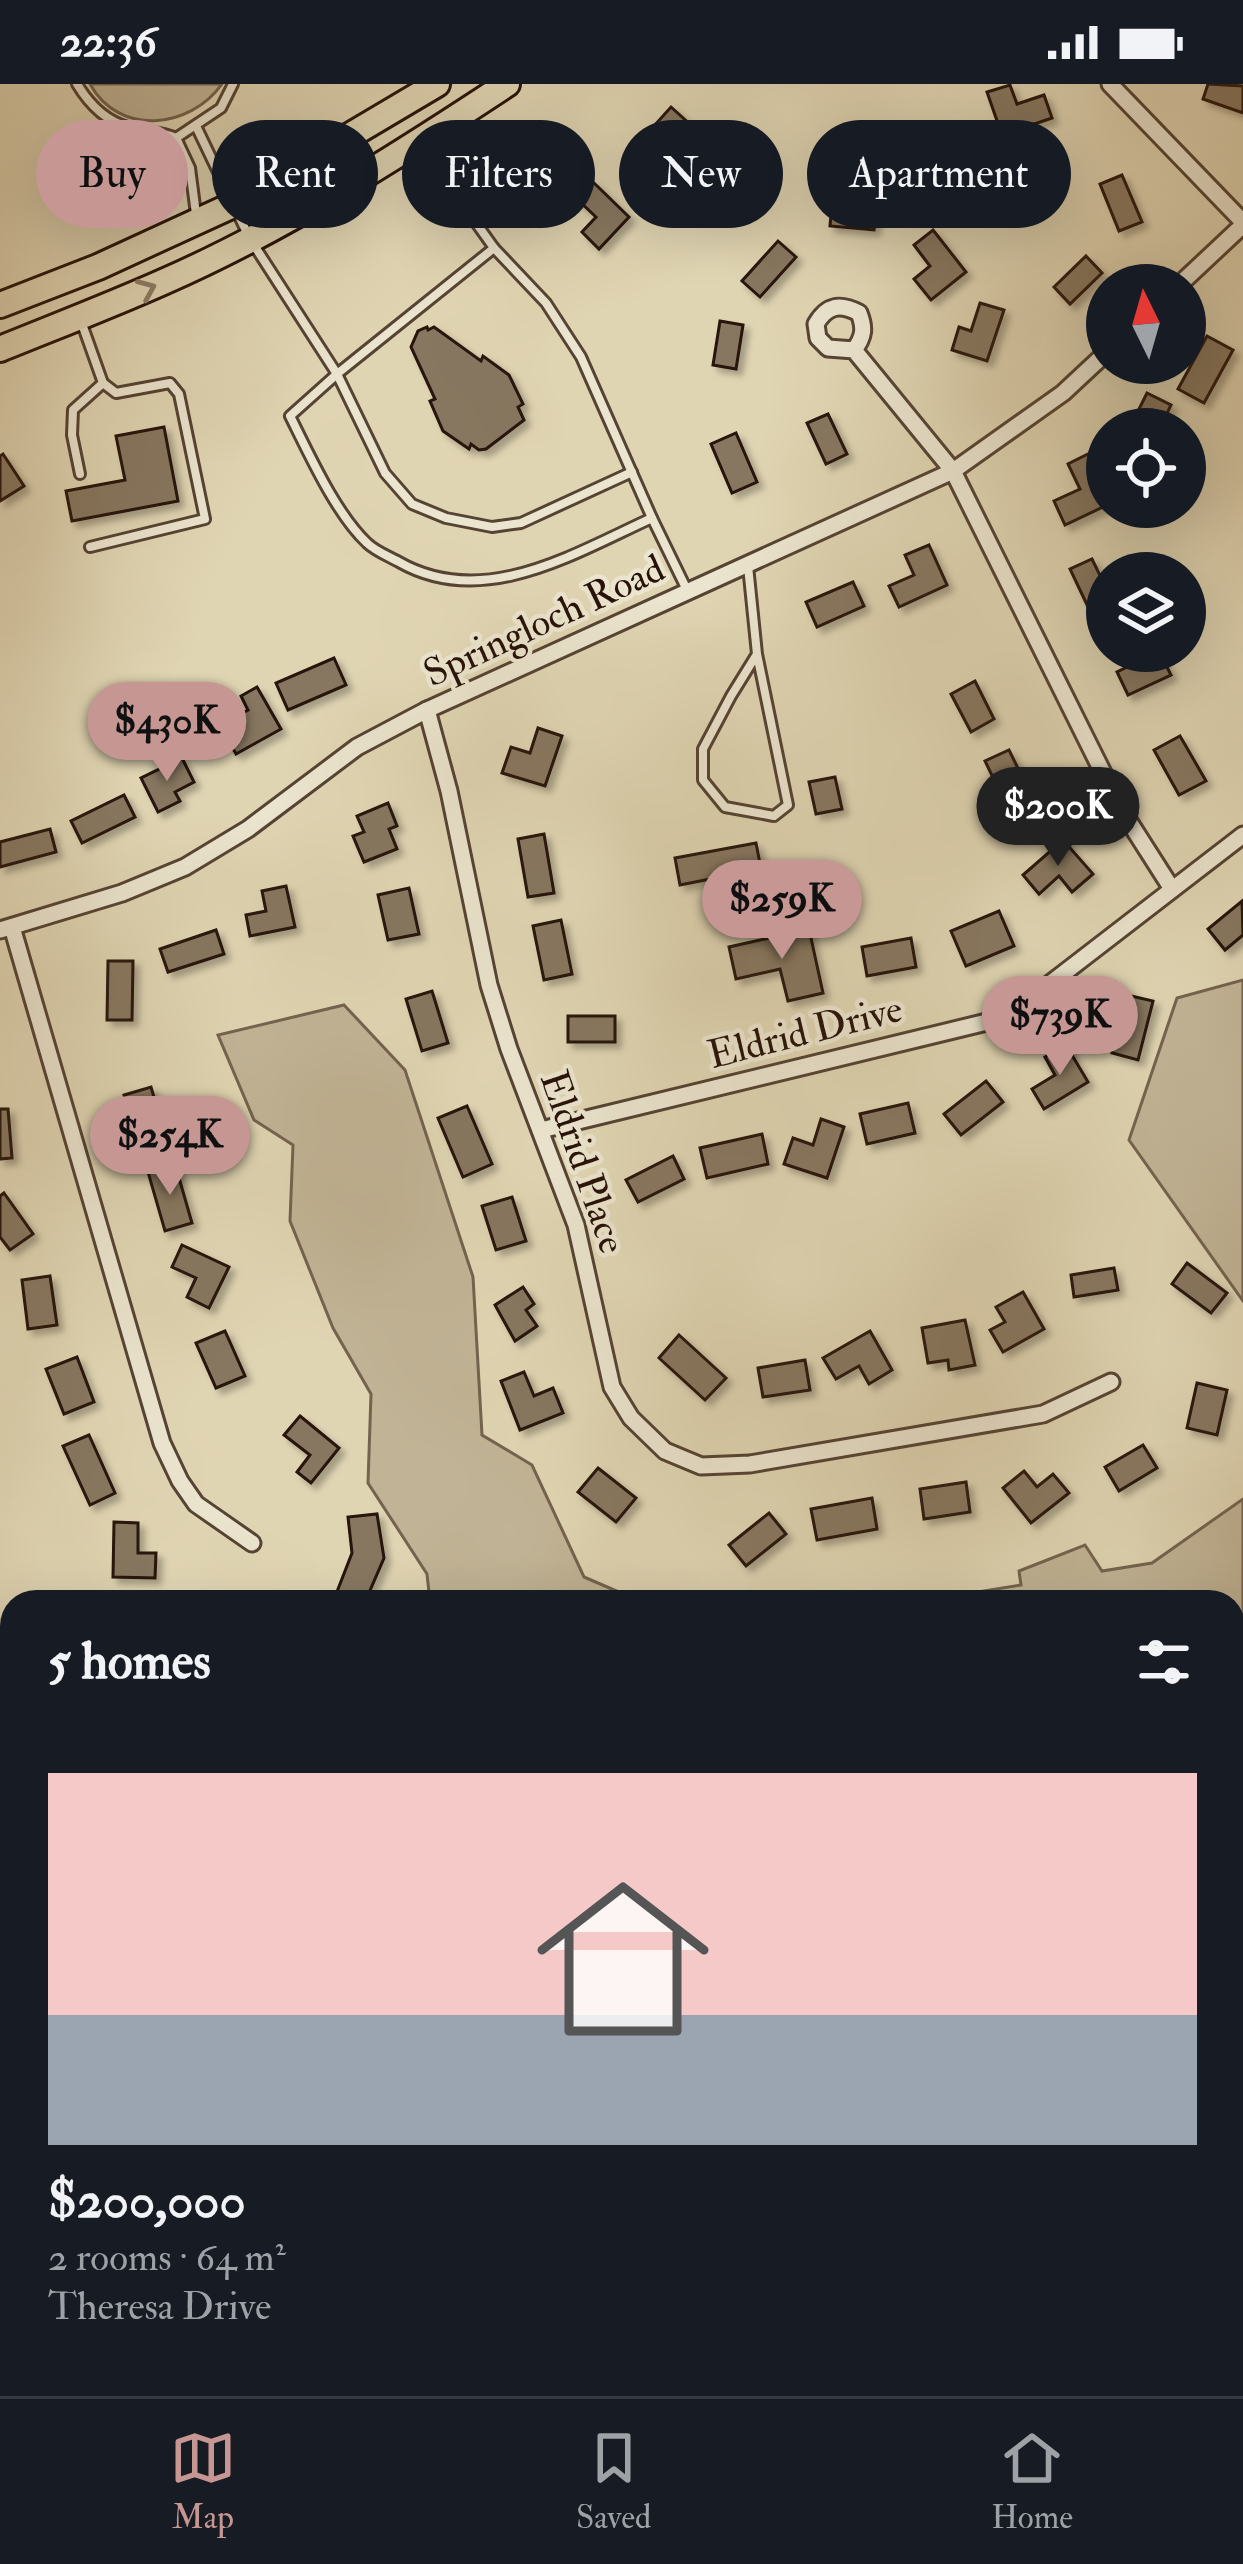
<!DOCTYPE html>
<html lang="en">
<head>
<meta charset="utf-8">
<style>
	body { margin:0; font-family:"IM FELL Double Pica",serif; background:#20242c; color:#f1f3f6; height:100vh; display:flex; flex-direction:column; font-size:45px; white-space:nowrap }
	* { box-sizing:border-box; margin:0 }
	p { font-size:39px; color:#9ea1a6 }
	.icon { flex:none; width:66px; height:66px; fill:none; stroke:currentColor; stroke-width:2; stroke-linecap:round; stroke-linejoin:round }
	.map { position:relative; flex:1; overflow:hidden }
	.side { position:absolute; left:0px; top:1506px; width:1245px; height:807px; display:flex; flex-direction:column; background:#171b24; border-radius:36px 36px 0 0; box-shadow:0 12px 48px #0002 }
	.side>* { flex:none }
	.top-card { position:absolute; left:36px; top:36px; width:1173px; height:108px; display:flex; gap:24px }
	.needle { width:78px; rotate:355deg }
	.tools { position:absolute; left:1086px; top:180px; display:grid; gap:24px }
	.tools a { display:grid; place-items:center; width:120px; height:120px; border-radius:50%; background:#171b24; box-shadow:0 12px 48px #0002; font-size:60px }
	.price { position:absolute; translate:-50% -102px; padding:0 27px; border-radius:42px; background:#c59692; color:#111; font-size:39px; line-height:78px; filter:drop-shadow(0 3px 6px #0008) }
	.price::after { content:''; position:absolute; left:50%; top:72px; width:36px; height:27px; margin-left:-18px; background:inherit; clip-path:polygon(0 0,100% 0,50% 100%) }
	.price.active { background:#222; color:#fff }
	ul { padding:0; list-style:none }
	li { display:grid; align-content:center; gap:24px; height:636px; padding:0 48px }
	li+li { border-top:3px solid #363941 }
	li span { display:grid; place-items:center; height:372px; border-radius:0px; color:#555 }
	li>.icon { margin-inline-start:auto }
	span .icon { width:216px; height:216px; fill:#fffc; stroke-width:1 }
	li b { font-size:51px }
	h2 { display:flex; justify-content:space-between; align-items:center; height:144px; padding:0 48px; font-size:51px }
	.tag { padding:0 42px; border-radius:54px; background:#171b24; box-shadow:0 12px 48px #0002; font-size:42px; line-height:108px }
	.tag.active { background:#c59692; color:#111 }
	.status { display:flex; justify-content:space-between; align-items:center; height:84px; padding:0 60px; background:#171b24; direction:ltr }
	.status svg { height:33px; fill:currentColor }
	.dock { display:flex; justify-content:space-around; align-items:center; height:168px; border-top:3px solid #363941; background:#171b24; font-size:33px; color:#9ea1a6 }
	.dock a { display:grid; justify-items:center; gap:6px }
	.dock .active { color:#c59692 }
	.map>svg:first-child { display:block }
	.green { fill:#c1b496; stroke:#74634f; stroke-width:3 }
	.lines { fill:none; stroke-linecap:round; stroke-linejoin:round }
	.stream { stroke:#705f4c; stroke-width:6 }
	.building { fill:#877761; stroke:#271208; stroke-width:3; filter:url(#shadow) }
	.lane-casing { stroke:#554333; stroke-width:14 }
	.street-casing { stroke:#554333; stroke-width:21 }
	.primary-casing { stroke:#271208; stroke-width:30 }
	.lane { stroke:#ebe4ce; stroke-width:8 }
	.street { stroke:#ebe4ce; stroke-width:15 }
	.primary { stroke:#e0d5b3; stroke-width:24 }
	.oneway { stroke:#8d7d66 }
	.labels { text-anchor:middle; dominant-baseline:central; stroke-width:9; stroke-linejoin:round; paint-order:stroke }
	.street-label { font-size:39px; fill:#271208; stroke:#ebe4ce }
</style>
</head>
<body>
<div class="status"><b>22:36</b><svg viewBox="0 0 49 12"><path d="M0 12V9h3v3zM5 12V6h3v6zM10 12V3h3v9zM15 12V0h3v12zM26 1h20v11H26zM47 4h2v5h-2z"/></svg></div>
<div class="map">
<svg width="1243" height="2312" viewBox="0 0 1243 2312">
	<defs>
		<filter id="shadow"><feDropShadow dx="5.5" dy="5.5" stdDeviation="3" flood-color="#0004"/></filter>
	</defs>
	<rect width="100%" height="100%" fill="#e0d5b3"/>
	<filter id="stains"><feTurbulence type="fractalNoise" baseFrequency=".00167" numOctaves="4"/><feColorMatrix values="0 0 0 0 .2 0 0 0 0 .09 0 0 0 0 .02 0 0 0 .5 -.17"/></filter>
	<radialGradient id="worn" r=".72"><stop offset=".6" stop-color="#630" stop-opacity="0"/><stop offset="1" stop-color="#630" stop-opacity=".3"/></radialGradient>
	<g class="green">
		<path d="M90,0H222C190,45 119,53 90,0Z"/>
		<polygon points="1243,896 1243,1217 1129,1056 1177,914"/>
		<polygon points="344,921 405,986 473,1193 482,1351 532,1381 584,1493 642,1518 430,1518 427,1490 368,1399 371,1310 333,1244 290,1137 293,1061 254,1036 218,951"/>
		<polygon points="1243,1415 1243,2312 0,2312 0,1639 12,1656 12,2301 1233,2301 1233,1518 915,1518 1021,1501 1019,1487 1085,1461 1102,1487 1152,1479"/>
	</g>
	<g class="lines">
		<polyline class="stream" points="159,2312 170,2301"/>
	</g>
	<g class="building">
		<polygon points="1208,0 1243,2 1243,29 1203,15"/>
		<polygon points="1010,1 1017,20 1044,11 1052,34 1002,51 987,8"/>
		<polygon points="671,23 692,42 656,81 635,63"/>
		<polygon points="1122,91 1142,138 1119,147 1100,100"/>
		<polygon points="593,98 629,133 599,165 582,148 596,133 577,115"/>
		<polygon points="832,119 877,123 874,146 830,142"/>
		<polygon points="933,146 966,188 931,216 914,195 930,182 914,161"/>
		<polygon points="778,157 796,173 760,213 742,197"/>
		<polygon points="1086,172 1102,189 1070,220 1054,203"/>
		<polygon points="980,219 1004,226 987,277 952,266 959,243 971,247"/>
		<polygon points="720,237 743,241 736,285 713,281"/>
		<polygon points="427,243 428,246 434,243 481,277 483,272 509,291 523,320 518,323 524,336 486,365 479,366 471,360 469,365 443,347 430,317 435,315 411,263 418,247"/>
		<polygon points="1207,252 1233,266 1204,319 1178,305"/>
		<polygon points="1147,309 1171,321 1162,340 1173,345 1129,345"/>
		<polygon points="828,330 847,370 826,380 807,339"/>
		<polygon points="164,343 178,417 72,437 66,407 125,396 116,352"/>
		<polygon points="736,349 757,398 732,409 711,360"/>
		<polygon points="1090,369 1107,405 1107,421 1065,441 1054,417 1080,405 1068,380"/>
		<polygon points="3,370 24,402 0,417 0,372"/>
		<polygon points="929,461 947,501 899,523 889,502 914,491 905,471"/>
		<polygon points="1092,475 1107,506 1107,517 1089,525 1070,485"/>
		<polygon points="853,498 864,522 817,543 806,518"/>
		<polygon points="1132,567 1159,567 1171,591 1128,611 1117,588 1137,578"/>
		<polygon points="334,574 346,601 288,626 276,599"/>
		<polygon points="975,597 994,635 971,648 951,610"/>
		<polygon points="257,603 281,645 236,670 220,641 248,626 241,612"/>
		<polygon points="538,644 562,652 545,702 502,689 511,663 530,669"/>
		<polygon points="1180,652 1206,697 1179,711 1154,666"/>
		<polygon points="1009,666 1033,715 1009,727 985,677"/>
		<polygon points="182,674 194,698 175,708 180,717 158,728 141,694"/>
		<polygon points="835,693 842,725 816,730 809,698"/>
		<polygon points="124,711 135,733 82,759 71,737"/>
		<polygon points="388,719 397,742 389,745 397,765 364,778 353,752 364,748 357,732"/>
		<polygon points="50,745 56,768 0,783 0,758"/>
		<polygon points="544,750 554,809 528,813 518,755"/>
		<polygon points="1063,756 1093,790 1072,808 1059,792 1039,810 1023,791"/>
		<polygon points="756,759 761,785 680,801 675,774"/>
		<polygon points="286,802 295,843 250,852 246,831 266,827 262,807"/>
		<polygon points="409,804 419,850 388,856 378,811"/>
		<polygon points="1242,817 1243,851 1225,866 1208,845"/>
		<polygon points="999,827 1014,862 966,882 951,847"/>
		<polygon points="561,836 572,890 544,896 533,842"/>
		<polygon points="809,845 823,909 788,917 780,885 736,895 729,863"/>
		<polygon points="216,846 224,870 168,888 160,865"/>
		<polygon points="911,854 916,883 867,892 862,863"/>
		<polygon points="108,877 133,877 132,936 107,936"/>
		<polygon points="432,907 448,959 422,967 406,915"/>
		<polygon points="1127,911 1153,917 1138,976 1112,969"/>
		<rect x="568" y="932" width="47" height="26"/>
		<polygon points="1066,961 1088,998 1044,1025 1032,1005 1055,991 1045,973"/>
		<polygon points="986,997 1003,1018 961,1051 944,1030"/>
		<polygon points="151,1003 165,1051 138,1059 124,1011"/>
		<polygon points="908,1019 915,1049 867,1060 860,1030"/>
		<polygon points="467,1022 492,1080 463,1093 438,1034"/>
		<polygon points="0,1025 8,1025 12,1074 0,1075"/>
		<polygon points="821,1035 844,1043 827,1094 784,1080 793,1054 813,1061"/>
		<polygon points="762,1050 768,1080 707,1094 700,1064"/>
		<polygon points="673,1072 684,1095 638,1118 626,1096"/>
		<polygon points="175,1080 192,1139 165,1147 148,1088"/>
		<polygon points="4,1109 33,1150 10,1166 0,1153 0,1112"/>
		<polygon points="512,1113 526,1157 496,1166 482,1122"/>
		<polygon points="182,1161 229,1183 209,1224 187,1213 196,1194 172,1183"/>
		<polygon points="1187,1179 1227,1209 1211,1229 1172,1200"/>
		<polygon points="1114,1184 1118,1206 1074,1213 1071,1191"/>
		<polygon points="50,1192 57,1241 28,1245 22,1196"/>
		<polygon points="523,1203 534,1220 526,1226 537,1242 515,1257 495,1221"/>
		<polygon points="1023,1208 1044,1245 1003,1268 990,1246 1005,1238 996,1223"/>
		<polygon points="965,1236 975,1281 949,1286 948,1276 928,1279 922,1244"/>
		<polygon points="225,1247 245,1292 216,1304 196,1259"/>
		<polygon points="870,1247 892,1286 869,1300 859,1282 836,1295 823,1274"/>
		<polygon points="679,1251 726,1294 705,1316 659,1274"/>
		<polygon points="77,1273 94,1318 64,1330 46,1285"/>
		<polygon points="805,1276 810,1306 763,1313 758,1284"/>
		<polygon points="524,1288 534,1312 553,1304 563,1329 520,1346 501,1297"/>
		<polygon points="1197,1299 1227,1306 1217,1351 1187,1344"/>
		<polygon points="300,1332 339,1364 311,1399 297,1388 310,1371 284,1351"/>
		<polygon points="89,1351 115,1409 90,1421 63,1362"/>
		<polygon points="1143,1361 1157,1384 1119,1407 1105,1383"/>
		<polygon points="598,1384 636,1414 616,1438 578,1408"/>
		<polygon points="1024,1387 1037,1403 1053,1390 1069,1409 1031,1439 1003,1404"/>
		<polygon points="966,1398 970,1428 924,1435 920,1405"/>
		<polygon points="872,1414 877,1445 817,1456 811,1425"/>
		<polygon points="769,1429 786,1450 746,1482 729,1461"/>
		<polygon points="377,1430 384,1474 365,1518 333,1518 352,1469 348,1433"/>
		<polygon points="114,1438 138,1439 138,1469 156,1469 155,1494 113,1493"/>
	</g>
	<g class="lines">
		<defs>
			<g id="lane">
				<path d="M77,0C89,20 106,37 128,43C144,48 161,47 176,54L190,84L196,130"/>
				<polyline points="196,42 250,155 337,290 494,164 422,63"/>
				<polyline points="176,54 221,24 233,0"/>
				<polyline points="494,164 546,219 581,273 652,434"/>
				<polyline points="82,240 103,299 116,309 170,299 179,310 205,435 90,463"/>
				<path d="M632,388L521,439L492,443L446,434L412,420L385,389L337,290L290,332C309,370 336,430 367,459C375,467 388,472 399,478C483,526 573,470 652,434L687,506"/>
				<polyline points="80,390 72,351 73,326 103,299"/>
				<polyline points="748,482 757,570 731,612 703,665 703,696 725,723 774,732 788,721 757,570"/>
			</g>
			<g id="street">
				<polyline points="1110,0 1243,138"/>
				<polyline points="1179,201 1243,141"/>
				<path d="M854,266L828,264L818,254L816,240C827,221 840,219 859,229C865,244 864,253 854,266L953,387L1121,725L1172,805"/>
				<polyline points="427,626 449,707 489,901 509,965 576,1141 612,1303 631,1334 665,1367 701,1382 750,1380 1043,1330 1111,1298"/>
				<polyline points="12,843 162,1359 180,1397 196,1420 252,1459"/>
				<polyline points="0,846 122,809 185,783 248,745 357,663 427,626 953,387 1063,309 1107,268"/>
				<polyline points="541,1046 991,937 1038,909 1243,751"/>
			</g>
			<g id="primary">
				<polyline points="0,221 98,183 233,121 437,0"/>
				<path d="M0,265C54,243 109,222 163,198C282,146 398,72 507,0"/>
			</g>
		</defs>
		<use href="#lane" class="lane-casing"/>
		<use href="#street" class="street-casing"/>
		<use href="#primary" class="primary-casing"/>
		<use href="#lane" class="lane"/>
		<use href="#street" class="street"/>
		<use href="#primary" class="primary"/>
	</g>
	<defs><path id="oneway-chevron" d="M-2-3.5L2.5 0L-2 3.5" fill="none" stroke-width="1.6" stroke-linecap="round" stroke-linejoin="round" transform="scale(3)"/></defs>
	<use class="oneway" href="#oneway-chevron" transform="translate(147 205) rotate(-23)"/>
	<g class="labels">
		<g class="street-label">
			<text transform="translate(544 537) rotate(-25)">Springloch Road</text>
			<text transform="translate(805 948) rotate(-14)">Eldrid Drive</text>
			<text transform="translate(583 1078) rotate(71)">Eldrid Place</text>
		</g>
	</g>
	<rect width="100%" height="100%" filter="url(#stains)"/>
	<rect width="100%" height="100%" fill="url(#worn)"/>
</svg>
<div class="tools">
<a><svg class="needle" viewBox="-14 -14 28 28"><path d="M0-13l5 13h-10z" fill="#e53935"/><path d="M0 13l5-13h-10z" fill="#9ea1a6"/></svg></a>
<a><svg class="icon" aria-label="locate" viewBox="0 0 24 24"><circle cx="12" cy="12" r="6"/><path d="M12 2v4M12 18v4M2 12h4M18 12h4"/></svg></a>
<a><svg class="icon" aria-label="layers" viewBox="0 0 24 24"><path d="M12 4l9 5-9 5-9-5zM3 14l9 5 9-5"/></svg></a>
</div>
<b class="price" style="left:167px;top:700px">$430K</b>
<b class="price active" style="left:1058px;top:785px">$200K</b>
<b class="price" style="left:782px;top:878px">$259K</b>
<b class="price" style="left:1060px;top:994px">$739K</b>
<b class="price" style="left:170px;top:1114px">$254K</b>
<div class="top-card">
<a class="tag active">Buy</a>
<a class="tag">Rent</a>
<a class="tag">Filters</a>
<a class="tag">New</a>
<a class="tag">Apartment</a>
</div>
<section class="side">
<h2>5 homes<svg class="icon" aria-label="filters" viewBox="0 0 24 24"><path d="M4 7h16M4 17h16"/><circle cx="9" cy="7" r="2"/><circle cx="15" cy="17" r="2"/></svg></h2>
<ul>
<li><span style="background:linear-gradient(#f6c9c9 65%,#9aa5b1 0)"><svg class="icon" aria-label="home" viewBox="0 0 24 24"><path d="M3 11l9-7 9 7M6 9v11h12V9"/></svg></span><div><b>$200,000</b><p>2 rooms · 64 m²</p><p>Theresa Drive</p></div></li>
</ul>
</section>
</div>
<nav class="dock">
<a class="active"><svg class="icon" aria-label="map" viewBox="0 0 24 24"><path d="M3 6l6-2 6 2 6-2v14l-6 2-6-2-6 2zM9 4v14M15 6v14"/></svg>Map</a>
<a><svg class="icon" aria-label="saved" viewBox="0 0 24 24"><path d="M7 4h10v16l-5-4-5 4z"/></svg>Saved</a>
<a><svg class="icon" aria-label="home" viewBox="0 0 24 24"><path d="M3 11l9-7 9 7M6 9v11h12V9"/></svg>Home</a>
</nav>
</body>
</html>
